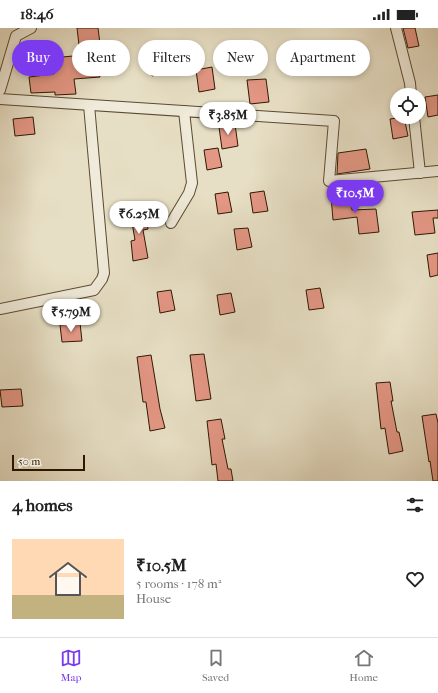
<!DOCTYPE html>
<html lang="en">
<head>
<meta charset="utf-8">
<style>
	body { margin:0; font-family:"IM FELL French Canon",serif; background:#f2f2f2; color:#222; height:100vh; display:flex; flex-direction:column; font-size:15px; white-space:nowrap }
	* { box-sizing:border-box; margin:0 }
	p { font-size:13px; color:#767676 }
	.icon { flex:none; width:22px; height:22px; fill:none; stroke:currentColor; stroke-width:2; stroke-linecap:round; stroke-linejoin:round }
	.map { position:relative; height:453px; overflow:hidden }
	.panel { display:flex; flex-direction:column; background:#fff; flex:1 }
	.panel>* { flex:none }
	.hud { position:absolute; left:12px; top:12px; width:414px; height:36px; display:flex; gap:8px }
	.tools { position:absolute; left:390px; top:60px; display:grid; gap:8px }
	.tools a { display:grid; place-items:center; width:36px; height:36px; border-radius:50%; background:#fff; box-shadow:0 2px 6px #0003; font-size:20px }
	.scale { position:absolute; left:12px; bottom:10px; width:73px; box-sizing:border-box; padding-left:4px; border:2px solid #2e1800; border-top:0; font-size:11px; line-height:14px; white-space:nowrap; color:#2e1800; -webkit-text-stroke:3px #efead9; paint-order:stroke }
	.price { position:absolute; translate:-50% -34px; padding:0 9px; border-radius:14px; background:#fff; color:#222; font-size:13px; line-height:26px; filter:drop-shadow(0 1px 2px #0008) }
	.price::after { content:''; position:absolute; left:50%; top:24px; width:12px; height:9px; margin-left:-6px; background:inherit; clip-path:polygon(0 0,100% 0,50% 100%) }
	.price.current { background:#7c3aed; color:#fff }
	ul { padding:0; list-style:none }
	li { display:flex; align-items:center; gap:12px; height:100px; padding:0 12px }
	li span { display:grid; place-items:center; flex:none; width:112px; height:80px; border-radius:0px; color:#555 }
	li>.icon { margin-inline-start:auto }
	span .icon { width:48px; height:48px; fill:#fffc; stroke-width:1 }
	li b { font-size:17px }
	h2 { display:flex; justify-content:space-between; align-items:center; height:48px; padding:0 12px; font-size:17px }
	.pill { padding:0 14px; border-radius:18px; background:#fff; box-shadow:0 2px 6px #0003; font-size:14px; line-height:36px }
	.pill.current { background:#7c3aed; color:#fff }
	.status { display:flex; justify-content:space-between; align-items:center; height:28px; padding:0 20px; background:#fff; direction:ltr }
	.status svg { height:11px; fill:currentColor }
	.tab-bar { display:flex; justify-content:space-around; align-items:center; height:56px; border-top:1px solid #e0e0e0; background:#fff; font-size:11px; color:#767676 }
	.tab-bar a { display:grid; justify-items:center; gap:2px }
	.tab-bar .current { color:#7c3aed }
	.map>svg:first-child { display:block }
	.building { fill:#e49785; stroke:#2e1800 }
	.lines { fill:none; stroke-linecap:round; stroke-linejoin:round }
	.minor-casing { stroke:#5c4a31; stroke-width:12 }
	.minor { stroke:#efead9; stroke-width:10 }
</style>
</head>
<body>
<div class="status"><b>18:46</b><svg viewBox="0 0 49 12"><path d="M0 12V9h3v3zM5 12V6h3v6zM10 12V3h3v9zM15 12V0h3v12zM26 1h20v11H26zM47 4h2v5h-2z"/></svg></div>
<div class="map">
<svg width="438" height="453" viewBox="0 0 438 453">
	<rect width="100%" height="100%" fill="#e7dfc5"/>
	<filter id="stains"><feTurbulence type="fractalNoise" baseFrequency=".005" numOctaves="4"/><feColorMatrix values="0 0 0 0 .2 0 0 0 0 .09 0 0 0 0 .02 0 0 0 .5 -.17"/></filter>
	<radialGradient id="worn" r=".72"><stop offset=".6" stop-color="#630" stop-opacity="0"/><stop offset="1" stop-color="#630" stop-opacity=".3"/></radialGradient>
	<g class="building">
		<polygon points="77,0 98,0 100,16 79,17"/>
		<polygon points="403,0 415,0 419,18 408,20"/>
		<polygon points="322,14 325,37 305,39 302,15"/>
		<polygon points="164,23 167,44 152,48 149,25"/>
		<polygon points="73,28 74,34 97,32 100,49 74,51 76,66 55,67 55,64 31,65 29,49 54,46 52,30"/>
		<polygon points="212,39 215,61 199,64 196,42"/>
		<polygon points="266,51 269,74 250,76 247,52"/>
		<polygon points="438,67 438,87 428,89 425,69"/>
		<polygon points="33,89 35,106 15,108 13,91"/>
		<polygon points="404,89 408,108 393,111 390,91"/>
		<polygon points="235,96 238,118 222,121 219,99"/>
		<polygon points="218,120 222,139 207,142 204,122"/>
		<polygon points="366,121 370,141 337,146 338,125"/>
		<polygon points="264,163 268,183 253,185 250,165"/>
		<polygon points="228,164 232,184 218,186 215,166"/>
		<polygon points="350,167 352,182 376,181 379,204 359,206 357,189 333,192 331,168"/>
		<polygon points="144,181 148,201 143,202 148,230 133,233 131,213 135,212 130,183"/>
		<polygon points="438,182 438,190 433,190 435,205 415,207 412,184"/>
		<polygon points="248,200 252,219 237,222 234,201"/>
		<polygon points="438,225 438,247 430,249 427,227"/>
		<polygon points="320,260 324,280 309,282 306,262"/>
		<polygon points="171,262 175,282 160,285 157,264"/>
		<polygon points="231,265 235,284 220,287 217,267"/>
		<polygon points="80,295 82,313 62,314 60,297"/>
		<polygon points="204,326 211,371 196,373 190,327"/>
		<polygon points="151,327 160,381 165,400 150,403 146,374 143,374 137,329"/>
		<polygon points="390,354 393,373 391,373 397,404 399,404 403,423 389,426 385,400 381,401 376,355"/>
		<polygon points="21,361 23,378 2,379 0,362"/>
		<polygon points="436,386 438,395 438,453 433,453 430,433 429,434 422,388"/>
		<polygon points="221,391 225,411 222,411 228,441 231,441 233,453 218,453 216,436 212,437 207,393"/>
	</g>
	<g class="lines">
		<defs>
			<g id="minor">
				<polyline points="396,0 410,55 411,67"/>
				<polyline points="0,62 16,8 31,0"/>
				<polyline points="0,71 334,93 329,153 438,143"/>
				<polyline points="414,89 420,145"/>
				<polyline points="171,195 189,165 192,155 184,83"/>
				<polyline points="0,281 94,262 102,251 104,245 89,77"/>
			</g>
		</defs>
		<use href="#minor" class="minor-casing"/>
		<use href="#minor" class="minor"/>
	</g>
	<rect width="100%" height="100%" filter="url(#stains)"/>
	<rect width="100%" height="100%" fill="url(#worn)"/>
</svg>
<div class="tools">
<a><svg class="icon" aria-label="locate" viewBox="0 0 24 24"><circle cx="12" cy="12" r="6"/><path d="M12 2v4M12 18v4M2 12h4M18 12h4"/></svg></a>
</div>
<div class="scale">50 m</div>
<b class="price" style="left:228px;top:108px">₹3.85M</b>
<b class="price current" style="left:355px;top:186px">₹10.5M</b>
<b class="price" style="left:139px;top:207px">₹6.25M</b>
<b class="price" style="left:71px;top:305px">₹5.79M</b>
<div class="hud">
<a class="pill current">Buy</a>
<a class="pill">Rent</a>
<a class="pill">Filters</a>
<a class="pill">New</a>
<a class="pill">Apartment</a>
</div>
</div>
<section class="panel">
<h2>4 homes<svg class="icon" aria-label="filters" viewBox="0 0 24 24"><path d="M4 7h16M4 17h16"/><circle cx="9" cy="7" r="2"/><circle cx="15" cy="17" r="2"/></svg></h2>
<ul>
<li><span style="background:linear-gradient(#ffd9b3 70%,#c2b280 0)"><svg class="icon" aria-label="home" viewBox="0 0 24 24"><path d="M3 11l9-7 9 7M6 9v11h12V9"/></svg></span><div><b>₹10.5M</b><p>5 rooms · 178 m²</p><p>House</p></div><svg class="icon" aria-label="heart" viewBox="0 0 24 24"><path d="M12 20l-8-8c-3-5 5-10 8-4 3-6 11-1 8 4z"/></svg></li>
</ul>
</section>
<nav class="tab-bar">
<a class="current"><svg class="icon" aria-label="map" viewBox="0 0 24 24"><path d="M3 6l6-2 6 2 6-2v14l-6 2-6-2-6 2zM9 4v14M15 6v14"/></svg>Map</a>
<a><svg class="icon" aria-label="saved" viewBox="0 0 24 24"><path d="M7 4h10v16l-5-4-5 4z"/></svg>Saved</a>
<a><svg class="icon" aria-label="home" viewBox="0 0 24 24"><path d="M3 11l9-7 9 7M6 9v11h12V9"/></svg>Home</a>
</nav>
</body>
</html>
